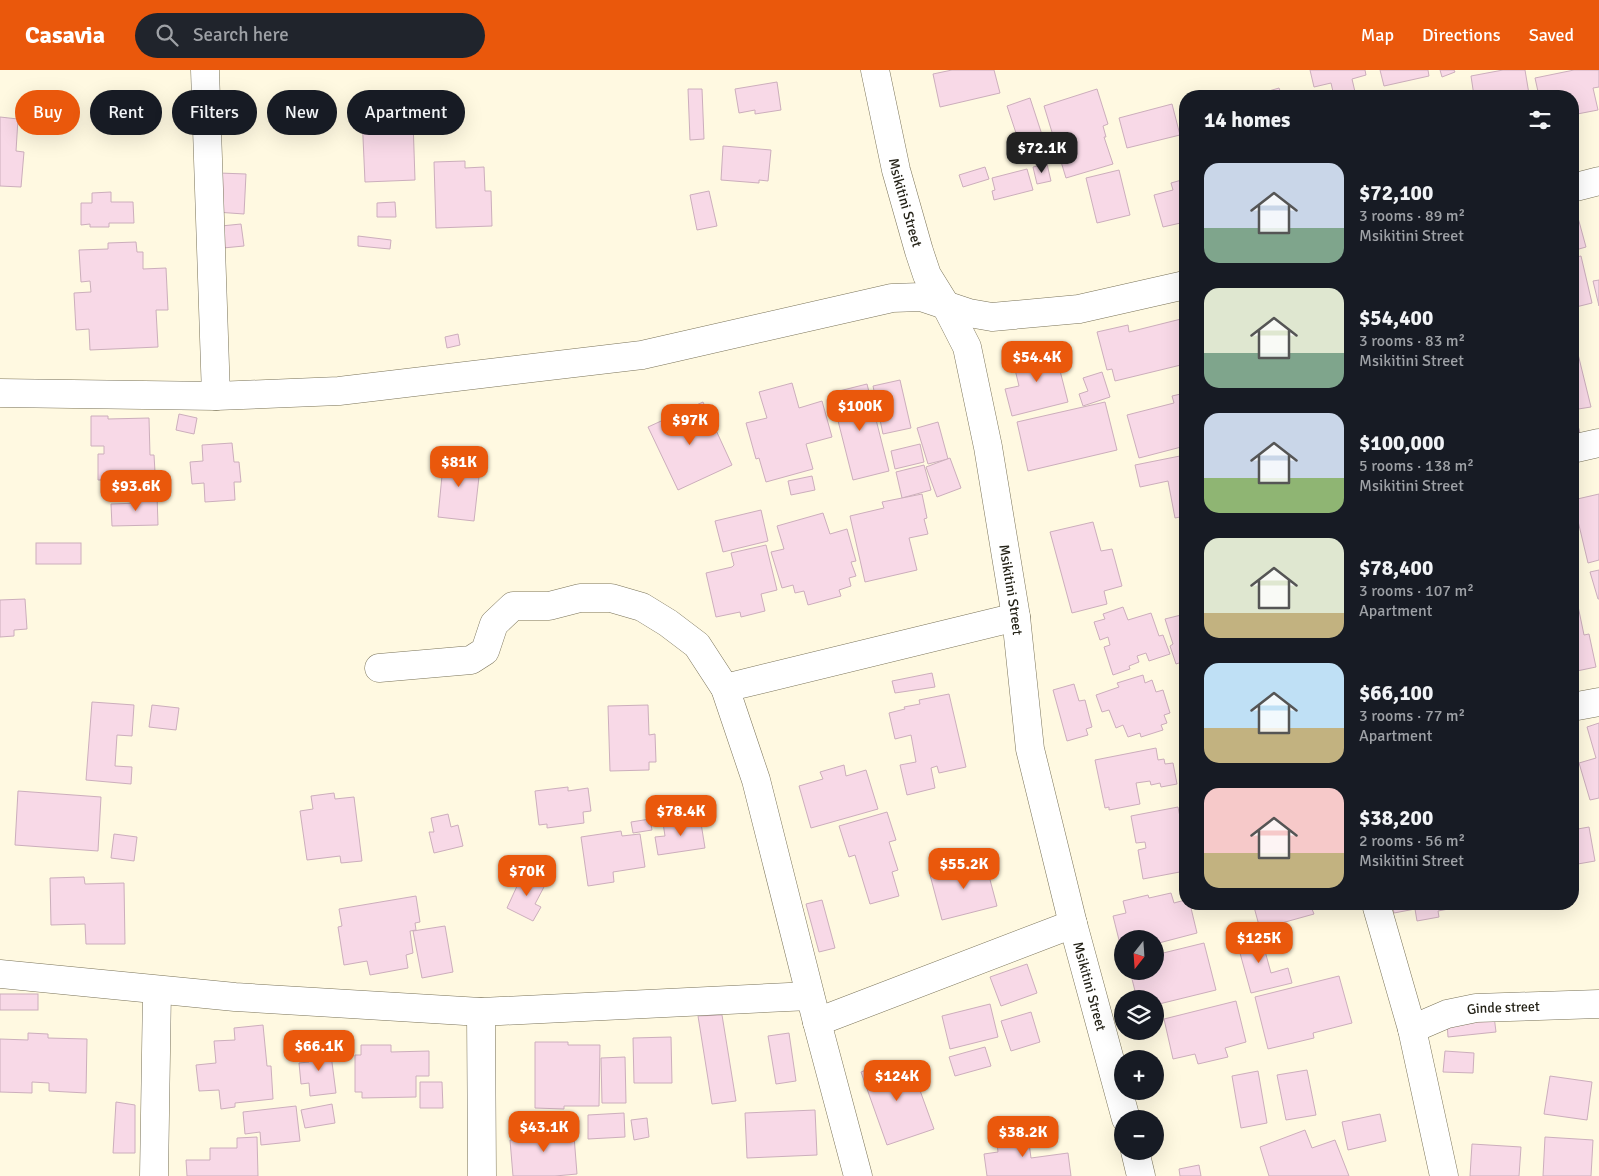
<!DOCTYPE html>
<html lang="en">
<head>
<meta charset="utf-8">
<style>
	body { margin:0; font-family:Signika,sans-serif; background:#20242c; color:#f1f3f6; height:100vh; display:flex; flex-direction:column; font-size:19px; white-space:nowrap }
	* { box-sizing:border-box; margin:0 }
	p { font-size:16px; color:#9ea1a6 }
	.icon { flex:none; width:28px; height:28px; fill:none; stroke:currentColor; stroke-width:2; stroke-linecap:round; stroke-linejoin:round }
	.map { position:relative; flex:1; overflow:hidden }
	.details { position:absolute; left:1179px; top:20px; width:400px; height:820px; display:flex; flex-direction:column; background:#171b24; border-radius:20px; box-shadow:0 5px 20px #0002 }
	.details>* { flex:none }
	.banner { position:absolute; left:15px; top:20px; width:475px; height:45px; display:flex; gap:10px }
	.needle { width:32px; rotate:197deg }
	.tools { position:absolute; left:1114px; top:860px; display:grid; gap:10px }
	.tools a { display:grid; place-items:center; width:50px; height:50px; border-radius:50%; background:#171b24; box-shadow:0 5px 20px #0002; font-size:25px }
	.price { position:absolute; translate:-50% -42px; padding:0 11px; border-radius:10px; background:#ea580c; color:#fff; font-size:16px; line-height:32px; filter:drop-shadow(0 1px 2px #0008) }
	.price::after { content:''; position:absolute; left:50%; top:30px; width:15px; height:11px; margin-left:-8px; background:inherit; clip-path:polygon(0 0,100% 0,50% 100%) }
	.price.current { background:#222; color:#fff }
	ul { padding:0; list-style:none }
	li { display:flex; align-items:center; gap:15px; height:125px; padding:0 25px }
	li span { display:grid; place-items:center; flex:none; width:140px; height:100px; border-radius:15px; color:#555 }
	li>.icon { margin-inline-start:auto }
	span .icon { width:60px; height:60px; fill:#fffc; stroke-width:1 }
	li b { font-size:21px }
	h2 { display:flex; justify-content:space-between; align-items:center; height:60px; padding:0 25px; font-size:21px }
	.tag { padding:0 18px; border-radius:22px; background:#171b24; box-shadow:0 5px 20px #0002; font-size:18px; line-height:45px }
	.tag.current { background:#ea580c; color:#fff }
	header { display:flex; align-items:center; gap:30px; box-sizing:border-box; height:70px; padding:0 25px; background:#ea580c; color:#fff }
	header strong { font-size:24px }
	nav { display:flex; gap:28px; margin-inline-start:auto; font-size:18px }
	.search { width:350px; height:45px; background:#20242c; display:flex; align-items:center; gap:12px; box-sizing:border-box; padding:0 18px; border-radius:28px; color:#9ea1a6; font-size:19px }
	.map>svg:first-child { display:block }
	.building { fill:#f8d9e7; stroke:#ccaebc }
	.lines { fill:none; stroke-linecap:round; stroke-linejoin:round }
	.minor-casing { stroke:#7a7359; stroke-width:29 }
	.minor { stroke:#fff; stroke-width:28 }
	.labels { text-anchor:middle; dominant-baseline:central; stroke-width:4.5; stroke-linejoin:round; paint-order:stroke }
	.street-label { font-size:14px; fill:#252318; stroke:#fff }
</style>
</head>
<body>
<header>
<strong>Casavia</strong>
<div class="search"><svg class="icon" aria-label="search" viewBox="0 0 24 24"><circle cx="10" cy="10" r="6"/><path d="M15 15l6 6"/></svg>Search here</div>
<nav><a>Map</a><a>Directions</a><a>Saved</a></nav>
</header>
<div class="map">
<svg width="1599" height="1106" viewBox="0 0 1599 1106">
	<rect width="100%" height="100%" fill="#fff9e1"/>
	<g class="building">
		<polygon points="952,0 994,0 1000,23 940,37 933,4"/>
		<polygon points="1310,0 1365,0 1366,5 1352,9 1356,26 1334,26 1331,13 1314,17"/>
		<polygon points="1380,0 1428,0 1429,6 1384,16"/>
		<polygon points="1440,0 1454,0 1455,2 1442,7"/>
		<polygon points="1503,0 1525,0 1529,24 1516,26 1474,26 1471,6"/>
		<polygon points="1574,0 1599,0 1599,17 1593,18 1598,40 1572,45 1572,26 1539,26 1535,8"/>
		<polygon points="777,12 781,40 755,44 755,40 739,43 735,19"/>
		<polygon points="1279,18 1282,26 1252,26"/>
		<polygon points="688,19 702,19 704,69 690,70"/>
		<polygon points="1097,19 1108,54 1103,56 1106,67 1104,67 1113,94 1066,108 1044,36"/>
		<polygon points="412,21 415,110 365,112 361,23"/>
		<polygon points="1030,28 1046,77 1023,84 1007,36"/>
		<polygon points="1172,34 1180,65 1127,78 1119,48"/>
		<polygon points="0,47 18,49 16,81 24,82 21,117 0,116"/>
		<polygon points="723,76 771,80 768,111 759,110 759,113 721,110"/>
		<polygon points="465,91 465,98 484,97 485,121 491,121 492,156 436,158 434,92"/>
		<polygon points="1047,94 1051,111 1037,114 1033,97"/>
		<polygon points="985,97 989,109 963,117 959,105"/>
		<polygon points="1027,99 1033,120 994,130 992,121 995,120 992,108"/>
		<polygon points="1119,100 1130,145 1097,153 1086,108"/>
		<polygon points="219,103 246,104 244,144 216,142"/>
		<polygon points="1185,109 1185,152 1163,157 1154,125 1173,120 1171,113"/>
		<polygon points="709,121 717,156 697,160 690,125"/>
		<polygon points="111,122 111,132 133,132 134,153 109,153 109,157 90,157 90,154 81,155 81,133 92,133 92,123"/>
		<polygon points="395,132 396,147 377,147 377,133"/>
		<polygon points="1577,144 1586,177 1572,181 1572,145"/>
		<polygon points="241,154 244,176 223,178 221,156"/>
		<polygon points="358,166 391,170 390,179 358,176"/>
		<polygon points="136,172 137,182 143,182 143,199 166,198 168,240 156,240 158,277 90,280 89,259 76,260 74,223 91,222 90,211 81,212 79,180 108,179 108,173"/>
		<polygon points="1581,186 1592,233 1572,238 1572,188"/>
		<polygon points="1599,210 1599,236 1593,211"/>
		<polygon points="1185,248 1185,294 1115,311 1112,299 1107,300 1097,262 1128,255 1129,262"/>
		<polygon points="458,264 460,275 447,278 445,267"/>
		<polygon points="1054,277 1068,332 1012,346 1005,319 1019,316 1012,287"/>
		<polygon points="1577,280 1591,337 1572,340 1572,281"/>
		<polygon points="1102,302 1110,327 1083,336 1079,324 1088,321 1083,308"/>
		<polygon points="900,310 911,358 883,364 873,316"/>
		<polygon points="792,313 799,338 822,331 832,367 806,374 813,399 766,412 759,388 756,389 746,353 767,348 759,322"/>
		<polygon points="867,314 889,401 853,410 831,323"/>
		<polygon points="1185,323 1185,376 1139,388 1127,345 1174,333 1172,326"/>
		<polygon points="703,332 732,395 678,420 648,357"/>
		<polygon points="1105,332 1117,380 1028,401 1017,352"/>
		<polygon points="1574,341 1580,363 1572,365 1572,342"/>
		<polygon points="179,344 197,348 194,364 176,360"/>
		<polygon points="91,346 108,346 108,349 149,348 150,385 154,385 156,419 118,420 118,410 98,410 98,384 104,384 104,376 91,376"/>
		<polygon points="938,352 948,389 928,394 917,358"/>
		<polygon points="232,373 234,392 239,392 241,412 234,412 235,430 205,432 204,413 192,414 190,392 203,391 202,375"/>
		<polygon points="920,374 924,392 895,399 891,381"/>
		<polygon points="444,385 481,389 474,451 438,447"/>
		<polygon points="1185,385 1185,446 1175,448 1168,411 1140,417 1135,395"/>
		<polygon points="950,388 961,418 937,427 926,397"/>
		<polygon points="924,395 931,420 902,428 896,402"/>
		<polygon points="812,406 815,420 791,425 788,411"/>
		<polygon points="139,424 157,424 158,455 112,456 111,434 139,433"/>
		<polygon points="922,424 927,448 924,449 928,464 909,468 917,500 865,512 850,446 884,438 882,432"/>
		<polygon points="1599,424 1599,490 1588,493 1573,430"/>
		<polygon points="761,440 768,471 723,482 715,451"/>
		<polygon points="823,443 830,464 847,459 856,491 851,492 856,506 849,508 851,516 839,520 841,526 808,535 804,521 795,523 793,515 782,518 771,482 784,479 777,456"/>
		<polygon points="1093,452 1101,481 1112,479 1122,516 1104,521 1107,534 1072,543 1050,462"/>
		<rect x="36" y="473" width="45" height="21"/>
		<polygon points="766,475 777,520 761,524 765,541 741,547 740,542 716,547 706,503 732,497 734,495 731,483"/>
		<polygon points="1599,500 1599,529 1598,529 1590,502"/>
		<polygon points="25,529 27,559 14,560 14,566 0,567 0,530"/>
		<polygon points="1185,532 1185,591 1176,594 1170,576 1173,574 1165,549 1181,545 1182,543 1180,534"/>
		<polygon points="1578,536 1584,565 1589,564 1596,597 1572,602 1572,537"/>
		<polygon points="1123,537 1128,550 1151,543 1159,566 1163,565 1170,584 1149,591 1146,583 1137,586 1139,592 1129,596 1130,599 1113,605 1104,577 1110,575 1108,567 1100,570 1094,552 1105,549 1103,544"/>
		<polygon points="932,603 935,617 895,623 892,611"/>
		<polygon points="1143,605 1145,613 1152,610 1156,622 1163,620 1170,643 1164,645 1167,653 1161,655 1163,660 1141,667 1140,663 1128,667 1123,655 1116,658 1109,640 1102,642 1096,625 1119,617 1117,613"/>
		<polygon points="1074,614 1079,631 1085,630 1092,657 1086,659 1088,665 1067,671 1053,620"/>
		<polygon points="949,624 966,697 939,703 937,696 931,698 935,718 907,725 900,695 916,692 911,665 895,669 889,643 905,639 904,637 920,634 919,630"/>
		<polygon points="92,632 134,635 132,666 117,665 115,696 132,697 131,714 86,710"/>
		<polygon points="152,635 179,638 176,660 149,657"/>
		<polygon points="648,635 649,665 655,664 656,692 649,692 649,700 610,701 608,636"/>
		<polygon points="1599,653 1599,728 1590,730 1579,693 1596,688 1587,657"/>
		<polygon points="1156,678 1158,690 1164,689 1165,694 1173,693 1177,714 1161,717 1160,713 1151,715 1150,711 1136,713 1140,734 1109,740 1109,737 1105,738 1095,690"/>
		<polygon points="844,695 846,706 866,700 878,739 811,758 799,716 823,709 820,702"/>
		<polygon points="568,717 568,721 588,718 591,741 583,742 584,753 547,758 547,754 539,755 535,721"/>
		<polygon points="18,721 101,727 98,781 15,775"/>
		<polygon points="334,723 335,729 354,727 362,791 341,793 340,786 307,790 300,741 313,739 311,726"/>
		<polygon points="1178,737 1181,752 1185,751 1185,801 1143,809 1138,780 1146,778 1145,772 1136,773 1131,746"/>
		<polygon points="887,742 896,770 889,772 898,800 892,802 899,826 870,834 855,785 849,787 839,756"/>
		<polygon points="448,744 451,757 458,755 463,776 434,783 429,762 434,762 431,748"/>
		<polygon points="700,747 705,778 658,785 655,767 665,766 663,753"/>
		<polygon points="650,749 652,760 633,763 631,752"/>
		<polygon points="1589,757 1595,791 1572,795 1572,760"/>
		<polygon points="621,761 622,766 640,764 645,797 613,802 614,812 588,816 581,767"/>
		<polygon points="114,764 137,767 134,791 111,788"/>
		<polygon points="985,791 997,836 942,850 930,805"/>
		<polygon points="523,803 545,815 535,834 541,837 533,851 507,838"/>
		<polygon points="84,807 85,814 124,813 125,874 86,874 85,854 51,855 50,808"/>
		<polygon points="1171,823 1174,833 1185,830 1185,834 1190,834 1197,863 1155,874 1155,869 1122,869 1122,882 1113,846 1126,843 1123,831 1148,825 1149,828"/>
		<polygon points="416,826 420,852 415,853 416,860 410,861 413,883 406,885 408,898 370,905 367,891 344,895 338,857 342,856 339,839"/>
		<polygon points="822,830 835,878 819,882 806,834"/>
		<polygon points="1263,834 1310,834 1314,844 1260,859 1254,837"/>
		<polygon points="1392,834 1459,834 1459,837 1438,841 1439,847 1417,851 1415,839 1394,843"/>
		<polygon points="445,856 453,902 422,908 413,861"/>
		<polygon points="1259,859 1271,903 1288,898 1292,913 1251,923 1235,865"/>
		<polygon points="1204,873 1216,920 1155,935 1155,929 1137,929 1130,901 1155,901 1155,885"/>
		<polygon points="1027,894 1037,923 1001,936 990,907"/>
		<polygon points="1339,906 1352,953 1313,963 1314,968 1268,979 1255,927"/>
		<rect x="0" y="924" width="38" height="16"/>
		<polygon points="1236,931 1246,972 1225,978 1228,987 1198,994 1195,984 1173,989 1164,949"/>
		<polygon points="990,934 998,967 950,979 942,946"/>
		<polygon points="1031,942 1040,972 1011,981 1001,951"/>
		<polygon points="722,945 736,1031 712,1034 698,946"/>
		<polygon points="1494,946 1496,962 1448,967 1447,952"/>
		<polygon points="263,955 267,996 271,996 273,1029 235,1033 235,1037 221,1039 219,1020 199,1021 196,995 216,993 214,971 235,970 234,958"/>
		<polygon points="28,963 48,964 48,968 87,969 86,1023 49,1021 49,1013 32,1012 32,1023 0,1022 0,969 28,970"/>
		<polygon points="789,963 796,1011 776,1014 768,966"/>
		<polygon points="671,967 672,1013 634,1013 633,968"/>
		<polygon points="535,972 568,972 568,975 600,975 599,1036 564,1036 564,1039 535,1038"/>
		<polygon points="361,975 391,975 391,982 429,981 429,1006 416,1006 416,1027 362,1028 362,1022 355,1022 355,985 361,985"/>
		<polygon points="330,977 336,1023 310,1026 309,1013 301,1014 299,993 309,992 308,979"/>
		<polygon points="985,977 991,996 955,1006 949,987"/>
		<polygon points="1445,981 1474,983 1473,1003 1443,1002"/>
		<polygon points="625,987 626,1033 602,1033 601,988"/>
		<polygon points="889,991 892,999 910,993 934,1059 887,1075 861,1002"/>
		<polygon points="1307,1000 1316,1045 1286,1050 1277,1005"/>
		<polygon points="1258,1001 1267,1053 1241,1058 1232,1006"/>
		<polygon points="1550,1006 1592,1012 1587,1050 1544,1044"/>
		<polygon points="420,1012 442,1012 443,1038 420,1038"/>
		<polygon points="116,1032 135,1035 135,1083 113,1083"/>
		<polygon points="332,1034 335,1053 305,1058 301,1040"/>
		<polygon points="296,1036 300,1071 261,1075 260,1062 245,1064 243,1042"/>
		<polygon points="815,1040 817,1085 747,1088 745,1043"/>
		<polygon points="624,1043 625,1067 588,1069 588,1045"/>
		<polygon points="1380,1044 1386,1071 1348,1080 1342,1052"/>
		<polygon points="647,1048 649,1067 634,1070 631,1050"/>
		<polygon points="567,1058 567,1066 574,1066 577,1104 555,1106 513,1106 510,1070 519,1070 519,1061"/>
		<polygon points="1027,1058 1031,1088 1068,1083 1071,1106 987,1106 984,1084 998,1082 996,1063"/>
		<polygon points="1305,1060 1312,1078 1335,1070 1349,1106 1269,1106 1260,1077"/>
		<polygon points="257,1067 258,1106 187,1106 186,1090 210,1090 210,1078 237,1078 237,1068"/>
		<polygon points="1545,1067 1593,1070 1591,1106 1543,1106"/>
		<polygon points="1472,1074 1521,1077 1519,1106 1470,1106"/>
		<polygon points="1199,1095 1201,1106 1180,1106 1179,1099"/>
	</g>
	<g class="lines">
		<defs>
			<g id="minor">
				<polyline points="205,0 216,326"/>
				<path id="s1" d="M875,0L896,100L919,181L927,205L945,234L967,277L988,377L1016,547L1030,679L1073,854L1126,1049"/>
				<polyline points="1572,118 1599,111"/>
				<polyline points="0,323 216,326 339,321 642,285 892,228 921,227 969,243 992,247 1079,239 1185,215"/>
				<polyline points="1572,379 1599,373"/>
				<polyline points="379,598 471,590 485,581 494,554 513,536 549,536 580,528 611,528 642,537 668,553 697,575 725,618 756,710 817,952 858,1106"/>
				<polyline points="725,618 1016,547"/>
				<polyline points="1572,637 1599,632"/>
				<polyline points="1376,834 1412,959 1444,1106"/>
				<polyline points="0,904 235,927 481,942 810,926"/>
				<polyline points="481,942 482,1106"/>
				<polyline points="817,952 1073,854"/>
				<path id="s2" d="M1412,959L1447,944L1476,938L1599,934"/>
				<polyline points="1135,1081 1141,1106"/>
				<polyline points="154,1106 157,921"/>
			</g>
		</defs>
		<use href="#minor" class="minor-casing"/>
		<use href="#minor" class="minor"/>
	</g>
	<g class="labels">
		<g class="street-label">
			<text stroke="none"><textPath href="#s1" startOffset="136">Msikitini Street</textPath></text>
			<text stroke="none"><textPath href="#s1" startOffset="541">Msikitini Street</textPath></text>
			<text stroke="none"><textPath href="#s1" startOffset="946">Msikitini Street</textPath></text>
			<text stroke="none"><textPath href="#s2" startOffset="95">Ginde street</textPath></text>
		</g>
	</g>
</svg>
<div class="tools">
<a><svg class="needle" viewBox="-14 -14 28 28"><path d="M0-13l5 13h-10z" fill="#e53935"/><path d="M0 13l5-13h-10z" fill="#9ea1a6"/></svg></a>
<a><svg class="icon" aria-label="layers" viewBox="0 0 24 24"><path d="M12 4l9 5-9 5-9-5zM3 14l9 5 9-5"/></svg></a>
<a>+</a>
<a>−</a>
</div>
<b class="price current" style="left:1042px;top:104px">$72.1K</b>
<b class="price" style="left:1037px;top:313px">$54.4K</b>
<b class="price" style="left:860px;top:362px">$100K</b>
<b class="price" style="left:690px;top:376px">$97K</b>
<b class="price" style="left:459px;top:418px">$81K</b>
<b class="price" style="left:136px;top:442px">$93.6K</b>
<b class="price" style="left:681px;top:767px">$78.4K</b>
<b class="price" style="left:964px;top:820px">$55.2K</b>
<b class="price" style="left:527px;top:827px">$70K</b>
<b class="price" style="left:1259px;top:894px">$125K</b>
<b class="price" style="left:319px;top:1002px">$66.1K</b>
<b class="price" style="left:897px;top:1032px">$124K</b>
<b class="price" style="left:544px;top:1083px">$43.1K</b>
<b class="price" style="left:1023px;top:1088px">$38.2K</b>
<div class="banner">
<a class="tag current">Buy</a>
<a class="tag">Rent</a>
<a class="tag">Filters</a>
<a class="tag">New</a>
<a class="tag">Apartment</a>
</div>
<section class="details">
<h2>14 homes<svg class="icon" aria-label="filters" viewBox="0 0 24 24"><path d="M4 7h16M4 17h16"/><circle cx="9" cy="7" r="2"/><circle cx="15" cy="17" r="2"/></svg></h2>
<ul>
<li><span style="background:linear-gradient(#c9d6e8 65%,#7fa58c 0)"><svg class="icon" aria-label="home" viewBox="0 0 24 24"><path d="M3 11l9-7 9 7M6 9v11h12V9"/></svg></span><div><b>$72,100</b><p>3 rooms · 89 m²</p><p>Msikitini Street</p></div></li>
<li><span style="background:linear-gradient(#dfe7d0 65%,#7fa58c 0)"><svg class="icon" aria-label="home" viewBox="0 0 24 24"><path d="M3 11l9-7 9 7M6 9v11h12V9"/></svg></span><div><b>$54,400</b><p>3 rooms · 83 m²</p><p>Msikitini Street</p></div></li>
<li><span style="background:linear-gradient(#c9d6e8 65%,#8fb573 0)"><svg class="icon" aria-label="home" viewBox="0 0 24 24"><path d="M3 11l9-7 9 7M6 9v11h12V9"/></svg></span><div><b>$100,000</b><p>5 rooms · 138 m²</p><p>Msikitini Street</p></div></li>
<li><span style="background:linear-gradient(#dfe7d0 75%,#c2b280 0)"><svg class="icon" aria-label="home" viewBox="0 0 24 24"><path d="M3 11l9-7 9 7M6 9v11h12V9"/></svg></span><div><b>$78,400</b><p>3 rooms · 107 m²</p><p>Apartment</p></div></li>
<li><span style="background:linear-gradient(#bfe0f5 65%,#c2b280 0)"><svg class="icon" aria-label="home" viewBox="0 0 24 24"><path d="M3 11l9-7 9 7M6 9v11h12V9"/></svg></span><div><b>$66,100</b><p>3 rooms · 77 m²</p><p>Apartment</p></div></li>
<li><span style="background:linear-gradient(#f6c9c9 65%,#c2b280 0)"><svg class="icon" aria-label="home" viewBox="0 0 24 24"><path d="M3 11l9-7 9 7M6 9v11h12V9"/></svg></span><div><b>$38,200</b><p>2 rooms · 56 m²</p><p>Msikitini Street</p></div></li>
</ul>
</section>
</div>
</body>
</html>
